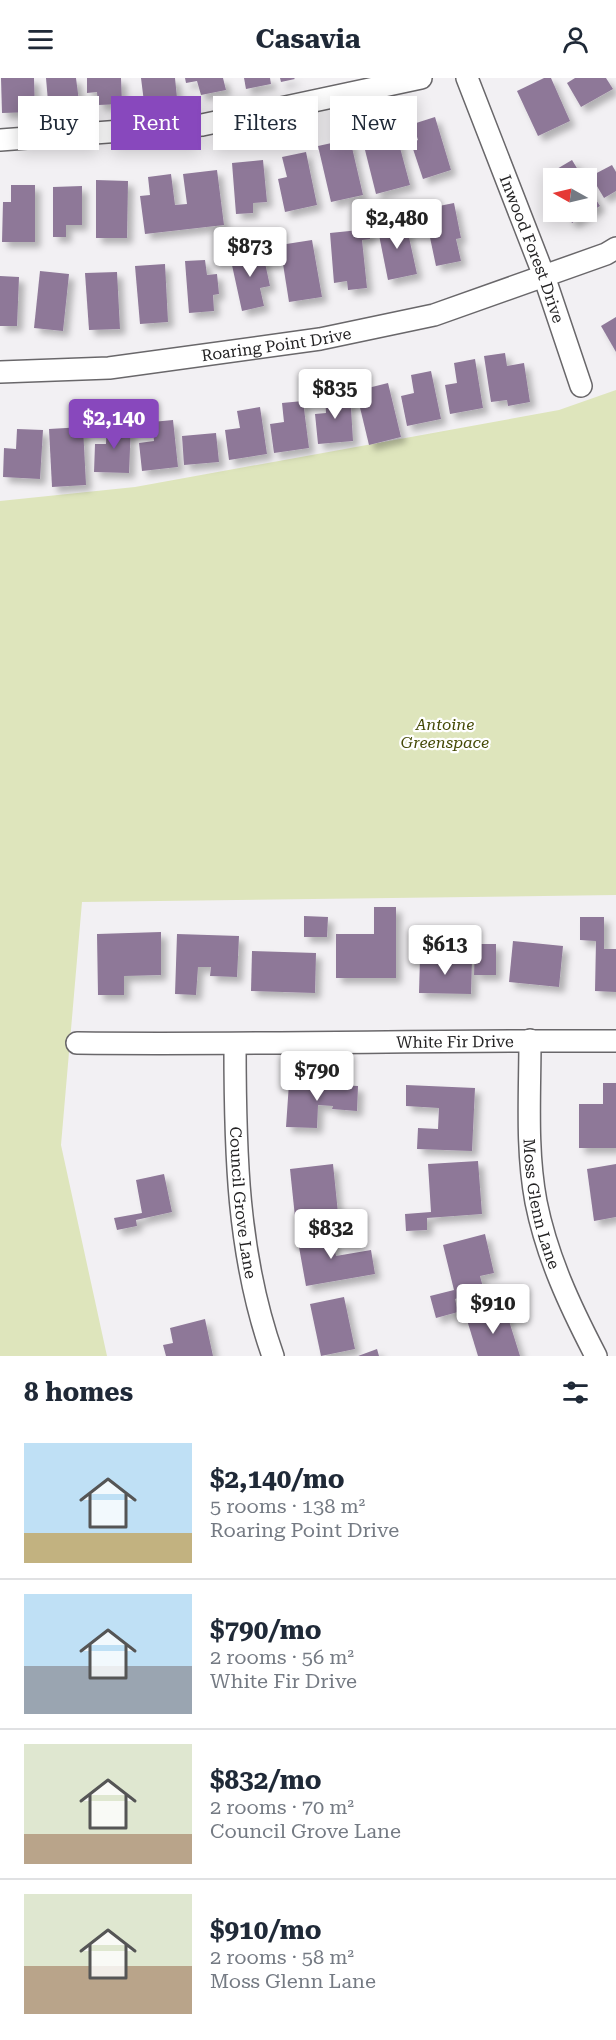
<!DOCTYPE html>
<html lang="en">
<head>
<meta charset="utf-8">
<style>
	body { margin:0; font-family:"Roboto Serif",serif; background:#f6f6f7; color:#1f2937; height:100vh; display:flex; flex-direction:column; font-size:22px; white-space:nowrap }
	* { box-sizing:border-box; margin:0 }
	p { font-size:20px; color:#747a83 }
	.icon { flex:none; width:33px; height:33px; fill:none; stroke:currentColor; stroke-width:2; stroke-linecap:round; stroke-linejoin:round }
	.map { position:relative; height:1278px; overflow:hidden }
	.details { display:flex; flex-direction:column; background:#fff; flex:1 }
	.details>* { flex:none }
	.top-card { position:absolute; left:18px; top:18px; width:580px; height:54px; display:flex; gap:12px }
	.needle { width:39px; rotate:278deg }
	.tools { position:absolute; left:543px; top:90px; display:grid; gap:12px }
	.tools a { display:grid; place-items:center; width:54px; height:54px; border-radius:0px; background:#fff; box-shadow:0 3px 15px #0003; font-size:30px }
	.price { position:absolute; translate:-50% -51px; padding:0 14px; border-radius:6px; background:#fff; color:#222; font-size:20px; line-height:39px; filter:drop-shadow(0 2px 3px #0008) }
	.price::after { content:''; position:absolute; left:50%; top:36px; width:18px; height:14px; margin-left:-9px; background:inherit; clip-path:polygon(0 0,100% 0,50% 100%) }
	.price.active { background:#8848bd; color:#fff }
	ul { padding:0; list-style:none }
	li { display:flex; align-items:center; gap:18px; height:150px; padding:0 24px }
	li+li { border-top:2px solid #e0e1e3 }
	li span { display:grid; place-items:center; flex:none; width:168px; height:120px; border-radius:0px; color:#555 }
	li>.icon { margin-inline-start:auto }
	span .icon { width:72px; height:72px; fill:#fffc; stroke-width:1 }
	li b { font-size:26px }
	h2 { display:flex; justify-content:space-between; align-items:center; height:72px; padding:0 24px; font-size:26px }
	.chip { padding:0 21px; border-radius:0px; background:#fff; box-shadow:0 3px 15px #0003; font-size:21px; line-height:54px }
	.chip.active { background:#8848bd; color:#fff }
	header { display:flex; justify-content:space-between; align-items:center; height:78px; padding:0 24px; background:#fff; font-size:27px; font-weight:700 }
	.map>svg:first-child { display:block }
	.green { fill:#dee5bc }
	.building { fill:#8e7898; filter:url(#shadow) }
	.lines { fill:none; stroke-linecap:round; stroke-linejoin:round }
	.minor-casing { stroke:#69676a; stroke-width:24 }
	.minor { stroke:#fff; stroke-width:21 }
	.labels { text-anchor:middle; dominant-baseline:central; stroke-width:4.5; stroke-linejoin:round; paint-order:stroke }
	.street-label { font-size:16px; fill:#232223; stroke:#fff }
	.park-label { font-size:16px; font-style:italic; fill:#454a07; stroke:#fff }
</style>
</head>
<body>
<header><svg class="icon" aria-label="menu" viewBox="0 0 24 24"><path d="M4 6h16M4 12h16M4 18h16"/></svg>Casavia<svg class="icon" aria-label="person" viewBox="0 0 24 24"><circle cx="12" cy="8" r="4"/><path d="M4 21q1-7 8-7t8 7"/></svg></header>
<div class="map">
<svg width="616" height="1278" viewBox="0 0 616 1278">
	<defs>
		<filter id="shadow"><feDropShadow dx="5.5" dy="5.5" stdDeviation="3" flood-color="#0004"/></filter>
	</defs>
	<rect width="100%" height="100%" fill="#f2f0f3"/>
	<polygon class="green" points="616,312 616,817 82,824 61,1067 107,1278 0,1278 0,423 135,409 559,332"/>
	<g class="building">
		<polygon points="1,0 34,0 35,34 2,35"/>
		<polygon points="46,0 76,0 80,31 49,35"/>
		<polygon points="87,0 121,0 122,26 98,27 97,14 87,15"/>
		<polygon points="141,0 175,0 177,20 144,24"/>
		<polygon points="185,0 223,0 226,12 201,17 197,3 186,5"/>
		<polygon points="244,0 270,0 271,6 246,11"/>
		<polygon points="280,0 294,0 295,1 281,4"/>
		<polygon points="544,0 551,0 570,43 538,58 517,13"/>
		<polygon points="575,0 606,0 613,11 581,29 567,5"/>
		<polygon points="435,39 451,92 423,101 411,65 418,62 413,46"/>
		<polygon points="395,51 410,107 376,116 362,60"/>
		<polygon points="350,61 363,117 331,124 318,68"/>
		<polygon points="306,74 317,127 285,134 278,101 287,99 282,79"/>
		<polygon points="263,82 267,124 253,125 253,135 236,136 232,85"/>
		<polygon points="572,82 583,100 554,100 554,113 545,98"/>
		<polygon points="612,87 616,94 616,113 604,120 591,98"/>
		<polygon points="217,92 224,147 145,156 140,118 150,117 148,99 171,96 175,127 187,126 183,96"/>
		<polygon points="96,102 128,103 127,160 96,160"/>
		<polygon points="586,106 600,128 572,145 566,134 586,134"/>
		<polygon points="11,107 35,107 35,164 2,164 3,124 11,124"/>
		<polygon points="82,108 82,147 66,147 66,159 53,159 53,109"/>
		<polygon points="454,125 461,160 456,161 461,183 436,188 424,131"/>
		<polygon points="405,141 417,196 388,202 377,147"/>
		<polygon points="369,151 370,161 362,162 367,210 348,212 347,203 334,205 330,155"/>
		<polygon points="312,162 322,219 289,224 280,167"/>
		<polygon points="262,171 270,208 260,210 264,228 242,233 230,178"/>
		<polygon points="205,182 207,197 217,196 219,216 213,217 214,233 189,235 185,183"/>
		<polygon points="165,186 168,244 140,246 135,188"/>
		<polygon points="40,193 69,196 63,253 34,250"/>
		<polygon points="117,194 120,251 89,252 85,195"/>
		<polygon points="0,198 19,199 17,248 0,248"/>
		<polygon points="616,239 616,274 601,248"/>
		<polygon points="505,275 507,288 524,285 530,324 508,328 507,322 491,324 484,278"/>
		<polygon points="475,281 483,330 450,336 445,307 457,305 454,285"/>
		<polygon points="431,293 441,341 407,348 401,318 414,315 411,297"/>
		<polygon points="388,305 401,359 369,367 356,313"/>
		<polygon points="350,314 353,363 318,366 315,336 326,335 325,316"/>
		<polygon points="303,323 309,370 274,375 270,346 284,344 282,325"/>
		<polygon points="260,329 267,376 229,382 225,352 240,350 237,333"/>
		<polygon points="173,342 178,389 142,393 139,365 154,363 152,344"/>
		<polygon points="107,345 131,346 129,395 94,394 95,366 106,366"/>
		<polygon points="83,349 86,407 52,409 49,351"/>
		<polygon points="17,351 43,352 40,401 3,399 4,370 16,371"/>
		<polygon points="216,355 219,384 184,387 182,358"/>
		<polygon points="374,829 396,829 396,900 336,900 336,856 374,856"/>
		<polygon points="304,838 328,839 327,859 304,859"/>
		<polygon points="580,839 604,839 604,871 616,871 616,914 595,913 596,863 580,862"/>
		<polygon points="161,854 161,897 124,898 124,917 98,917 97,856"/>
		<polygon points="177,856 239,858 237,899 210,898 211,889 198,889 196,917 175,916"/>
		<polygon points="513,863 563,868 559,909 509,904"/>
		<polygon points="475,866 496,866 496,897 474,897"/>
		<polygon points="252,873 316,875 315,915 251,913"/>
		<polygon points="420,880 472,881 471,916 419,915"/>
		<polygon points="289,1005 358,1008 357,1033 332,1031 333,1028 318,1027 317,1050 286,1049"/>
		<polygon points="603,1005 616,1005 616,1070 579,1070 579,1026 603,1026"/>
		<polygon points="406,1007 475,1010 472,1073 417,1071 418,1050 438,1051 439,1030 406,1028"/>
		<polygon points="478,1083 482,1136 427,1140 427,1152 406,1153 405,1136 431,1134 428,1086"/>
		<polygon points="333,1086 338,1135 295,1139 290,1091"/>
		<polygon points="616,1086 616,1139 594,1143 587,1091"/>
		<polygon points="164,1096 172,1134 136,1142 137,1148 117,1152 114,1140 142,1135 136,1102"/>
		<polygon points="331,1152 336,1178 371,1172 375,1196 306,1208 297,1158"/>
		<polygon points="485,1156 494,1195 480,1198 484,1213 455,1221 458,1234 436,1240 430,1218 454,1212 443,1167"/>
		<polygon points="344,1219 355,1271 321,1278 310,1226"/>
		<polygon points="505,1230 520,1278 478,1278 467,1242"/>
		<polygon points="205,1241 213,1278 166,1278 163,1267 173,1265 170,1250"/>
		<polygon points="377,1271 379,1278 358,1278"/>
	</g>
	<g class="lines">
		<defs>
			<g id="minor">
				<path id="s1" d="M467,0L544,198L581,308"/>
				<polyline points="0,62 202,47 421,0"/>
				<path id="s2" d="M0,294L109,290L320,261L434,237L606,176L616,170"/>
				<path id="s3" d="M530,962C530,1016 526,1071 536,1124C547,1179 570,1228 596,1278"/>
				<path id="s4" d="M77,965C257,967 436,962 616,963"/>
				<path id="s5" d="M235,967C235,1072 237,1177 273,1278"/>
			</g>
		</defs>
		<use href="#minor" class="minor-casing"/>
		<use href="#minor" class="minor"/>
	</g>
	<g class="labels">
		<g class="street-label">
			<text stroke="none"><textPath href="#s1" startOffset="183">Inwood Forest Drive</textPath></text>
			<text stroke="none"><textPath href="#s2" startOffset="278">Roaring Point Drive</textPath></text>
			<text stroke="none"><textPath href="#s4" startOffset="378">White Fir Drive</textPath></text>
			<text stroke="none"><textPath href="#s5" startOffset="158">Council Grove Lane</textPath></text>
			<text stroke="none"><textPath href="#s3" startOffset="165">Moss Glenn Lane</textPath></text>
		</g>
		<g class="park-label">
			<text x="445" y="646">Antoine<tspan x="445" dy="18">Greenspace</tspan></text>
		</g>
	</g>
</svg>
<div class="tools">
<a><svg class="needle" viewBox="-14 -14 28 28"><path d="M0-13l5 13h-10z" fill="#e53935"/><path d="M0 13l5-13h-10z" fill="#747a83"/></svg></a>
</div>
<b class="price" style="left:397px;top:172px">$2,480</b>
<b class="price" style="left:250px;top:200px">$873</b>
<b class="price" style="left:335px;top:342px">$835</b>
<b class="price active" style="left:114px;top:372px">$2,140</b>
<b class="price" style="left:445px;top:898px">$613</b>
<b class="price" style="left:317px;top:1024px">$790</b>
<b class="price" style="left:331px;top:1182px">$832</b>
<b class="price" style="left:493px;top:1257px">$910</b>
<div class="top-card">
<a class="chip">Buy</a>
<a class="chip active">Rent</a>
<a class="chip">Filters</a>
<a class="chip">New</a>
</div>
</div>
<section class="details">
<h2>8 homes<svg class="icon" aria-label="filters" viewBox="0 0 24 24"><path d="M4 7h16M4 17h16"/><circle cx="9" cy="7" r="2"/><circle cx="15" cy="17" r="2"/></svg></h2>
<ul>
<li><span style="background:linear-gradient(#bfe0f5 75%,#c2b280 0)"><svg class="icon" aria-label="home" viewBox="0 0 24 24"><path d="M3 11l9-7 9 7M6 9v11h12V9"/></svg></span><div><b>$2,140/mo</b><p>5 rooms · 138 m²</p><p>Roaring Point Drive</p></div></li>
<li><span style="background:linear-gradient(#bfe0f5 60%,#9aa5b1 0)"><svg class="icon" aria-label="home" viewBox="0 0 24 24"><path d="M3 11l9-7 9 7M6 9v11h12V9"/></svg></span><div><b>$790/mo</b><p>2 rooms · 56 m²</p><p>White Fir Drive</p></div></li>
<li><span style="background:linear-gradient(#dfe7d0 75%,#b9a48a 0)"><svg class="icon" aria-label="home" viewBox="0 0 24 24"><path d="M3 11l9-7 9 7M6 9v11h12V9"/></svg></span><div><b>$832/mo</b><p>2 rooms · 70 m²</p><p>Council Grove Lane</p></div></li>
<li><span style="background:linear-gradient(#dfe7d0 60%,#b9a48a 0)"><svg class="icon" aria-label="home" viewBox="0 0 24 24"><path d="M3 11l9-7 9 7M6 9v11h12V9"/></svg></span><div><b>$910/mo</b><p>2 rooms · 58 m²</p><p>Moss Glenn Lane</p></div></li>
</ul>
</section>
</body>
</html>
